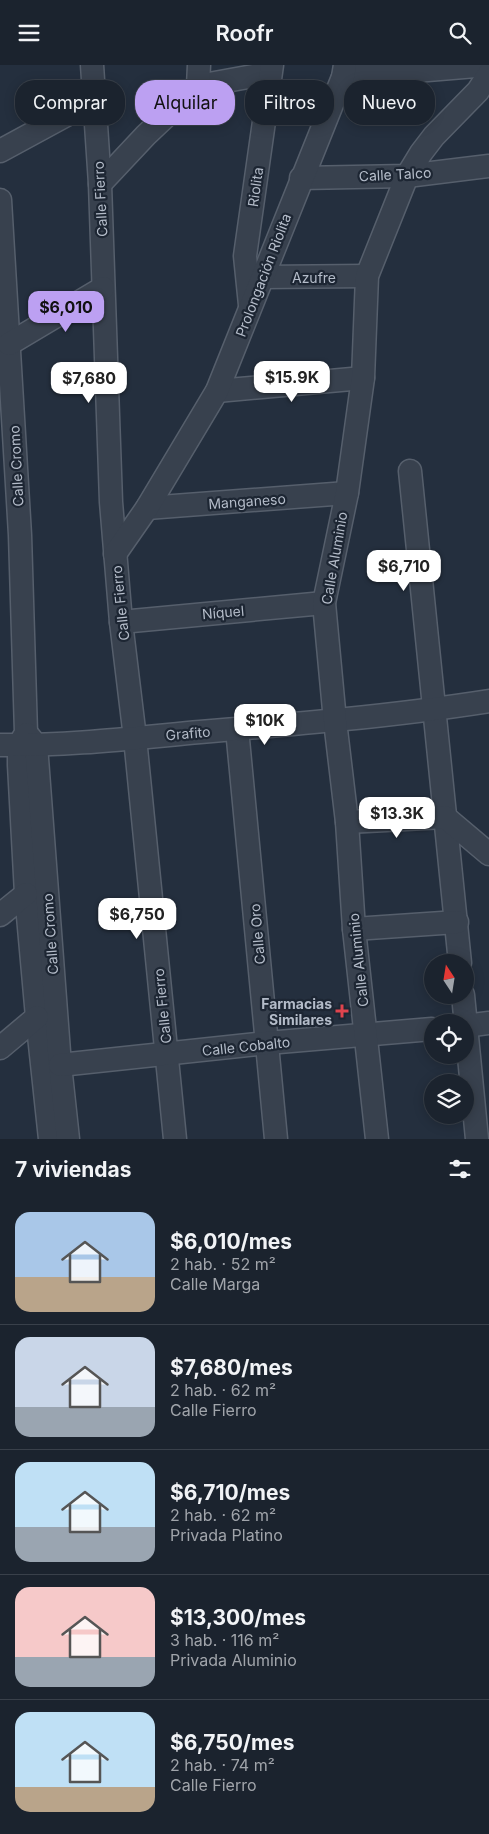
<!DOCTYPE html>
<html lang="es">
<head>
<meta charset="utf-8">
<style>
	body { margin:0; font-family:Inter,sans-serif; background:#242b36; color:#f1f3f6; height:100vh; display:flex; flex-direction:column; font-size:19px; white-space:nowrap }
	* { box-sizing:border-box; margin:0 }
	p { font-size:16px; color:#a0a4aa }
	.icon { flex:none; width:28px; height:28px; fill:none; stroke:currentColor; stroke-width:2; stroke-linecap:round; stroke-linejoin:round }
	.map { position:relative; height:1074px; overflow:hidden }
	.details { display:flex; flex-direction:column; background:#1b232e; flex:1 }
	.details>* { flex:none }
	.guide { position:absolute; left:15px; top:15px; width:460px; height:45px; display:flex; gap:10px }
	.needle { width:32px; rotate:348deg }
	.fabs { position:absolute; left:424px; top:889px; display:grid; gap:10px }
	.fabs a { display:grid; place-items:center; width:50px; height:50px; border-radius:50%; background:#1b232e; box-shadow:0 2px 12px #0003,0 0 0 1px #39404a; font-size:25px }
	.price { position:absolute; translate:-50% -42px; padding:0 11px; border-radius:10px; background:#fff; color:#222; font-size:16px; line-height:32px; filter:drop-shadow(0 1px 2px #0008) }
	.price::after { content:''; position:absolute; left:50%; top:30px; width:15px; height:11px; margin-left:-8px; background:inherit; clip-path:polygon(0 0,100% 0,50% 100%) }
	.price.on { background:#bca0f2; color:#111 }
	ul { padding:0; list-style:none }
	li { display:flex; align-items:center; gap:15px; height:125px; padding:0 15px }
	li+li { border-top:1px solid #39404a }
	li span { display:grid; place-items:center; flex:none; width:140px; height:100px; border-radius:15px; color:#555 }
	li>.icon { margin-inline-start:auto }
	span .icon { width:60px; height:60px; fill:#fffc; stroke-width:1 }
	li b { font-size:21px }
	h2 { display:flex; justify-content:space-between; align-items:center; height:60px; padding:0 15px; font-size:21px }
	.pill { padding:0 18px; border-radius:20px; background:#1b232e; box-shadow:0 2px 12px #0003,0 0 0 1px #39404a; font-size:18px; line-height:45px }
	.pill.on { background:#bca0f2; color:#111 }
	header { display:flex; justify-content:space-between; align-items:center; height:65px; padding:0 15px; background:#1b232e; font-size:22px; font-weight:600 }
	.map>svg:first-child { display:block }
	.lines { fill:none; stroke-linecap:round; stroke-linejoin:round }
	.minor-casing { stroke:#565f6c; stroke-width:25 }
	.minor { stroke:#38414e; stroke-width:22 }
	.health-dot { fill:#e0444e; stroke:#1d2633; stroke-width:2 }
	.labels { text-anchor:middle; dominant-baseline:central; stroke-width:4.5; stroke-linejoin:round; paint-order:stroke }
	.street-label { font-size:14px; fill:#b4bcc9; stroke:#1d2633 }
	.poi-label { font-size:14px; font-weight:bold; fill:#b4bcc9; stroke:#1d2633; text-anchor:end }
</style>
</head>
<body>
<header><svg class="icon" aria-label="menu" viewBox="0 0 24 24"><path d="M4 6h16M4 12h16M4 18h16"/></svg>Roofr<svg class="icon" aria-label="search" viewBox="0 0 24 24"><circle cx="10" cy="10" r="6"/><path d="M15 15l6 6"/></svg></header>
<div class="map">
<svg width="489" height="1074" viewBox="0 0 489 1074">
	<rect width="100%" height="100%" fill="#242f3e"/>
	<g class="lines">
		<defs>
			<g id="minor">
				<polyline points="92,0 100,119 111,437 121,557 135,673 175,1074"/>
				<polyline points="343,12 489,0"/>
				<polyline points="198,21 270,8"/>
				<polyline points="0,86 94,35"/>
				<polyline points="301,113 407,111 489,101"/>
				<polyline points="100,119 146,70 198,21 199,0"/>
				<polyline points="0,135 20,470 26,668 19,680 19,700 26,829 37,952 50,1074"/>
				<polyline points="262,212 367,211"/>
				<polyline points="250,240 245,191 272,0"/>
				<polyline points="9,279 103,223"/>
				<polyline points="217,326 363,313"/>
				<polyline points="410,406 460,898"/>
				<polyline points="147,443 347,428"/>
				<polyline points="115,489 147,443 217,326 343,12 345,0"/>
				<polyline points="121,557 324,538"/>
				<polyline points="237,664 276,1074"/>
				<polyline points="27,669 36,680 60,1000 68,1074"/>
				<path d="M0,680C66,681 134,673 200,667C297,659 393,651 489,636"/>
				<polyline points="347,757 445,752 489,789"/>
				<polyline points="0,850 26,829"/>
				<polyline points="354,864 457,857"/>
				<polyline points="463,930 477,1074"/>
				<polyline points="465,961 489,958"/>
				<polyline points="0,983 37,952"/>
				<polyline points="60,1000 267,978 432,964"/>
				<polyline points="377,1074 354,864 347,757 335,656 324,538 347,428 363,313 367,211 407,111 421,88 434,71 478,26 489,9"/>
			</g>
		</defs>
		<use href="#minor" class="minor-casing"/>
		<use href="#minor" class="minor"/>
	</g>
	<path class="health-dot" d="M339.5 938.5h5v5h5v5h-5v5h-5v-5h-5v-5h5z"/>
	<g class="labels">
		<g class="street-label">
			<text transform="translate(395 109) rotate(-3)">Calle Talco</text>
			<text transform="translate(255 122) rotate(-82)">Riolita</text>
			<text transform="translate(100 134) rotate(-93)">Calle Fierro</text>
			<text transform="translate(263 210) rotate(-69)">Prolongación Riolita</text>
			<text x="314" y="212">Azufre</text>
			<text transform="translate(16 401) rotate(-93)">Calle Cromo</text>
			<text transform="translate(247 436) rotate(-4)">Manganeso</text>
			<text transform="translate(334 493) rotate(-80)">Calle Aluminio</text>
			<text transform="translate(120 538) rotate(-96)">Calle Fierro</text>
			<text transform="translate(223 547) rotate(-5)">Níquel</text>
			<text transform="translate(188 668) rotate(-5)">Grafito</text>
			<text transform="translate(50 869) rotate(-94)">Calle Cromo</text>
			<text transform="translate(257 869) rotate(-95)">Calle Oro</text>
			<text transform="translate(358 895) rotate(-96)">Calle Aluminio</text>
			<text transform="translate(162 941) rotate(-96)">Calle Fierro</text>
			<text transform="translate(246 981) rotate(-6)">Calle Cobalto</text>
		</g>
		<g class="poi-label">
			<text x="332" y="938">Farmacias<tspan x="332" dy="16">Similares</tspan></text>
		</g>
	</g>
</svg>
<div class="fabs">
<a><svg class="needle" viewBox="-14 -14 28 28"><path d="M0-13l5 13h-10z" fill="#e53935"/><path d="M0 13l5-13h-10z" fill="#a0a4aa"/></svg></a>
<a><svg class="icon" aria-label="locate" viewBox="0 0 24 24"><circle cx="12" cy="12" r="6"/><path d="M12 2v4M12 18v4M2 12h4M18 12h4"/></svg></a>
<a><svg class="icon" aria-label="layers" viewBox="0 0 24 24"><path d="M12 4l9 5-9 5-9-5zM3 14l9 5 9-5"/></svg></a>
</div>
<b class="price on" style="left:66px;top:268px">$6,010</b>
<b class="price" style="left:292px;top:338px">$15.9K</b>
<b class="price" style="left:89px;top:339px">$7,680</b>
<b class="price" style="left:404px;top:527px">$6,710</b>
<b class="price" style="left:265px;top:681px">$10K</b>
<b class="price" style="left:397px;top:774px">$13.3K</b>
<b class="price" style="left:137px;top:875px">$6,750</b>
<div class="guide">
<a class="pill">Comprar</a>
<a class="pill on">Alquilar</a>
<a class="pill">Filtros</a>
<a class="pill">Nuevo</a>
</div>
</div>
<section class="details">
<h2>7 viviendas<svg class="icon" aria-label="filters" viewBox="0 0 24 24"><path d="M4 7h16M4 17h16"/><circle cx="9" cy="7" r="2"/><circle cx="15" cy="17" r="2"/></svg></h2>
<ul>
<li><span style="background:linear-gradient(#a9c7e8 65%,#b9a48a 0)"><svg class="icon" aria-label="home" viewBox="0 0 24 24"><path d="M3 11l9-7 9 7M6 9v11h12V9"/></svg></span><div><b>$6,010/mes</b><p>2 hab. · 52 m²</p><p>Calle Marga</p></div></li>
<li><span style="background:linear-gradient(#c9d6e8 70%,#9aa5b1 0)"><svg class="icon" aria-label="home" viewBox="0 0 24 24"><path d="M3 11l9-7 9 7M6 9v11h12V9"/></svg></span><div><b>$7,680/mes</b><p>2 hab. · 62 m²</p><p>Calle Fierro</p></div></li>
<li><span style="background:linear-gradient(#bfe0f5 65%,#9aa5b1 0)"><svg class="icon" aria-label="home" viewBox="0 0 24 24"><path d="M3 11l9-7 9 7M6 9v11h12V9"/></svg></span><div><b>$6,710/mes</b><p>2 hab. · 62 m²</p><p>Privada Platino</p></div></li>
<li><span style="background:linear-gradient(#f6c9c9 70%,#9aa5b1 0)"><svg class="icon" aria-label="home" viewBox="0 0 24 24"><path d="M3 11l9-7 9 7M6 9v11h12V9"/></svg></span><div><b>$13,300/mes</b><p>3 hab. · 116 m²</p><p>Privada Aluminio</p></div></li>
<li><span style="background:linear-gradient(#bfe0f5 75%,#b9a48a 0)"><svg class="icon" aria-label="home" viewBox="0 0 24 24"><path d="M3 11l9-7 9 7M6 9v11h12V9"/></svg></span><div><b>$6,750/mes</b><p>2 hab. · 74 m²</p><p>Calle Fierro</p></div></li>
</ul>
</section>
</body>
</html>
